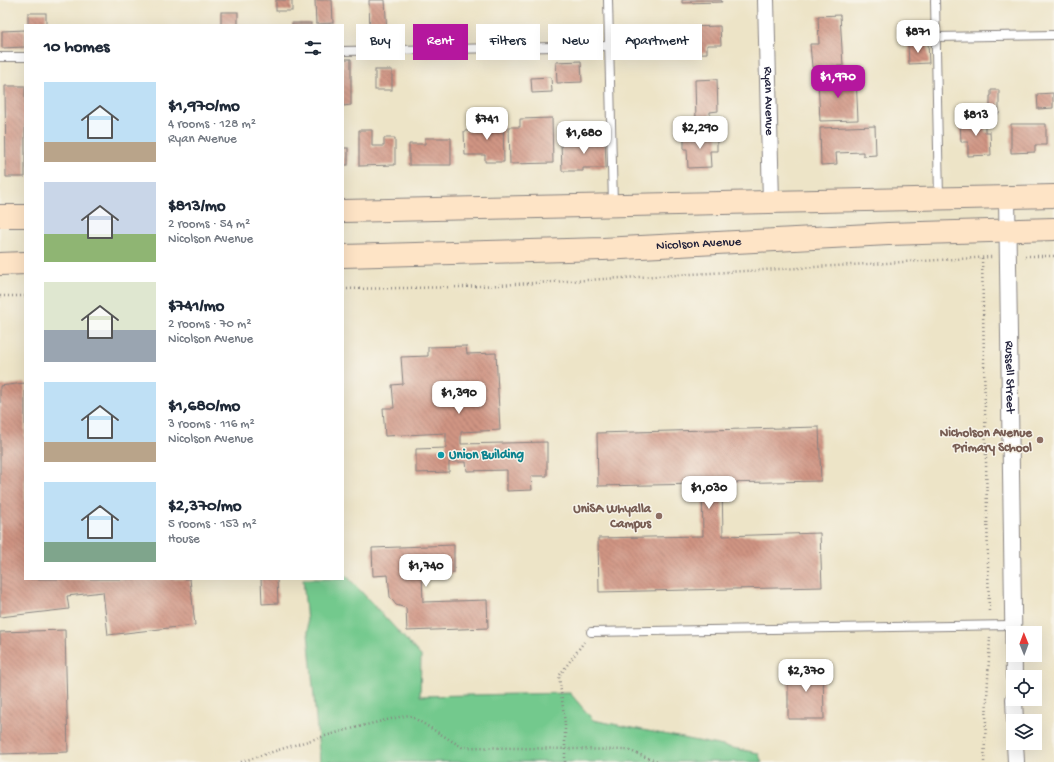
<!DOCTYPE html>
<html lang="en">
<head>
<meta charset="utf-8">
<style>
	body { margin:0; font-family:"Gochi Hand",sans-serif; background:#f6f6f7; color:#1f2937; height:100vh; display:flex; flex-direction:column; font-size:15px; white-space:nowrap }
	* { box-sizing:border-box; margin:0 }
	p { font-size:13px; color:#747a83 }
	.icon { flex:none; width:22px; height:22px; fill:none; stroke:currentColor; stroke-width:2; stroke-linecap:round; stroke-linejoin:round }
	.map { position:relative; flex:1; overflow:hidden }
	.side { position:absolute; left:24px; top:24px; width:320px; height:556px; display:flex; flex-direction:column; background:#fff; border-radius:0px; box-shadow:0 4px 16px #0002 }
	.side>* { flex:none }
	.hud { position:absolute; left:356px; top:24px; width:380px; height:36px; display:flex; gap:8px }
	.needle { width:26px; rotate:359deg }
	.fabs { position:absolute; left:1006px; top:626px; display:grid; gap:8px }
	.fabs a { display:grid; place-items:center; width:36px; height:36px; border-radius:0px; background:#fff; box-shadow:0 4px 16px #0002; font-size:20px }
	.price { position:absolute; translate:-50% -34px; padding:0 9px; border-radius:8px; background:#fff; color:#222; font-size:13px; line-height:26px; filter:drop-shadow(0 1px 2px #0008) }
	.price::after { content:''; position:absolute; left:50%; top:24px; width:12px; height:9px; margin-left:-6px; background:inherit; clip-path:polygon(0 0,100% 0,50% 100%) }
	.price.selected { background:#b5179e; color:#fff }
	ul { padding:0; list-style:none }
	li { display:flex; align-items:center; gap:12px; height:100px; padding:0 20px }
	li span { display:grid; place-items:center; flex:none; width:112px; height:80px; border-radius:0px; color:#555 }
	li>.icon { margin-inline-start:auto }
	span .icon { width:48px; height:48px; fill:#fffc; stroke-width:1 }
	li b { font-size:17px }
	h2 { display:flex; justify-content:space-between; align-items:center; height:48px; padding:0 20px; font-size:17px }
	.chip { padding:0 14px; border-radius:0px; background:#fff; box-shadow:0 4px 16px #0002; font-size:14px; line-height:36px }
	.chip.selected { background:#b5179e; color:#fff }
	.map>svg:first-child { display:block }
	.grass { fill:#73c98d; stroke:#4a7664 }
	.building { fill:url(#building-back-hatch) }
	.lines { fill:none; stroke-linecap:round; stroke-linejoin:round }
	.lane-casing { stroke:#888381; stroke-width:10 }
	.street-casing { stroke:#888381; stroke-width:18 }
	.secondary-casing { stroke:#888381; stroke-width:24 }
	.path { stroke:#888381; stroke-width:2.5; stroke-dasharray:1 3; stroke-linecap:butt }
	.lane { stroke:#fff; stroke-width:8 }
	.street { stroke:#fff; stroke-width:16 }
	.secondary { stroke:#fee4c6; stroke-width:22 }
	.education-dot { fill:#8d6e63; stroke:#f7f3e8; stroke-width:1.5 }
	.culture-dot { fill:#0f9aa8; stroke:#f7f3e8; stroke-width:1.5 }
	.labels { text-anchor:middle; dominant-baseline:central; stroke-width:3; stroke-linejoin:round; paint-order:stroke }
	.street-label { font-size:13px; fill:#22223b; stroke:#f7f3e8 }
	.education-label { font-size:13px; font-weight:bold; fill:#785e54; stroke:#f7f3e8; text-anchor:end }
	.culture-label { font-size:13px; font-weight:bold; fill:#0d838f; stroke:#f7f3e8; text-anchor:start }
</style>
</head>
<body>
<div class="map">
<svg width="1054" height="762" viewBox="0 0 1054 762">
	<defs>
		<pattern id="building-back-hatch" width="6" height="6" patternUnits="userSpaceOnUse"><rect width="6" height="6" fill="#d09483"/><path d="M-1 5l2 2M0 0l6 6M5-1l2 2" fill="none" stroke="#a8786c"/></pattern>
	</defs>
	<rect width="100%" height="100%" fill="#f7f3e8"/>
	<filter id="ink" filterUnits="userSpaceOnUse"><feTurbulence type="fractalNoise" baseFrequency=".025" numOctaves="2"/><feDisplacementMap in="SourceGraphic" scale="8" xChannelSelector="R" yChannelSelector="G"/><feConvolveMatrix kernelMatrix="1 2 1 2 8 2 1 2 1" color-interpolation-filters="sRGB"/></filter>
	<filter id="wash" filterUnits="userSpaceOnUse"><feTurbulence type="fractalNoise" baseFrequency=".012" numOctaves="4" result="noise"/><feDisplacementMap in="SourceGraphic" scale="16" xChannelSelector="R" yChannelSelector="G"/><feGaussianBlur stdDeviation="0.9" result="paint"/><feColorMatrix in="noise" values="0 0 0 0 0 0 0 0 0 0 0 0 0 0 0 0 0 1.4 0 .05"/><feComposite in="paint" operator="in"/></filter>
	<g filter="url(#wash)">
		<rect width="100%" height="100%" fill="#ede4c7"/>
		<polygon class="grass" points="343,572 421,656 420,696 570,693 593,720 758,753 762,762 320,762 303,579 343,579"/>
		<g id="blocks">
			<g class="building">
				<rect x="276" y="0" width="16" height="11"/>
				<polygon points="315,0 332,0 333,23 316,24"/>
				<polygon points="369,0 385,0 387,33 370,34"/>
				<polygon points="682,0 721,0 722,2 682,3"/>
				<rect x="221" y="12" width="17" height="13"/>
				<rect x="28" y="13" width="18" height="12"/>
				<polygon points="840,15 843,66 812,67 810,44 819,44 818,16"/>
				<rect x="292" y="23" width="19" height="2"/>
				<polygon points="720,26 721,45 707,45 707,53 686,54 686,27"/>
				<polygon points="25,30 25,47 2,48 2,31"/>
				<polygon points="928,43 929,63 909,64 908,44"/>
				<polygon points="343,59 351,59 351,105 343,106"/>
				<polygon points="581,61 582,82 557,83 556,62"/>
				<rect x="375" y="70" width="17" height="20"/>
				<polygon points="551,77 552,92 532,93 531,78"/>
				<polygon points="856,77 858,120 820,121 818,78"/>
				<polygon points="717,79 718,111 710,112 710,121 696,121 695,80"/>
				<polygon points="5,86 25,86 25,177 6,177"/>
				<polygon points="991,90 999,90 999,114 990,113 990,96 991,96"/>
				<polygon points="1053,93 1053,108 1038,109 1037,94"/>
				<polygon points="552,118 553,163 510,164 509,127 520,127 520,119"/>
				<polygon points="503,119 504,162 485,162 485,155 465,155 464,131 481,131 481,120"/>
				<polygon points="985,119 985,132 990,132 991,155 968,156 968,142 961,142 960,120"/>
				<polygon points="1011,124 1046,124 1046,145 1035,145 1035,152 1011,153"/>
				<polygon points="875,126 876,155 863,156 863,152 836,153 837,164 821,165 820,128"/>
				<polygon points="359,130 372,130 372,146 384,146 384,138 395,138 395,165 359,166"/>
				<polygon points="717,134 717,151 710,151 711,167 688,168 687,149 684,149 684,136"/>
				<polygon points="595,136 605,136 606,168 583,168 583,171 562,171 561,143 595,142"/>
				<polygon points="425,138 451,138 451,165 409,165 409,144 425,144"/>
				<rect x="343" y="148" width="5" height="17"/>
				<polygon points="466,346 467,354 496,353 500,430 461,432 461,444 547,442 547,476 531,476 532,490 507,491 507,470 467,471 466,462 449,462 449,472 416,473 416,449 446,448 446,433 385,436 383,408 394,408 392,385 403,384 401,357 428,356 428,347"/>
				<polygon points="25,383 25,579 190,579 195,625 108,635 103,592 67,596 69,609 0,617 0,386"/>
				<polygon points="819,427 821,481 722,483 723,536 820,533 822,587 599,592 598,538 703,536 702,484 598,486 597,433"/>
				<polygon points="454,545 454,573 422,574 423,602 487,600 488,628 407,631 406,608 396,605 390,597 388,575 373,576 372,548"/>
				<polygon points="261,579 277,579 278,603 262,604"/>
				<polygon points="65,630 68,752 0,754 0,632"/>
				<polygon points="788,667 823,667 824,719 788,719"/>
			</g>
		</g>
	</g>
	<g filter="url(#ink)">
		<use href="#blocks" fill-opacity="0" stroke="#888381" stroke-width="1"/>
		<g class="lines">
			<defs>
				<g id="lane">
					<polyline points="608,0 613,205"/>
					<polyline points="935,0 939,198"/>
					<polyline points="936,37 1054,35"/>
					<polyline points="343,51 609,46"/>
					<polyline points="0,57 25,57"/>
					<polyline points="591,632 1012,625"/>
				</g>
				<g id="street">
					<path id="s1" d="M766,0L771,202"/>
					<path id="s2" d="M1007,197L1014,677"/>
					<polyline points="1014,699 1015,721"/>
					<polyline points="1015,743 1016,762"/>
				</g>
				<g id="secondary">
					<polyline points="343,211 1054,196"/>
					<polyline points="0,216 25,216"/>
					<path id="s3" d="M343,256L603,249L888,234L1054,229"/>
					<polyline points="0,264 25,263"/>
				</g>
			</defs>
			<use href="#lane" class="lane-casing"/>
			<use href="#street" class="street-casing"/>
			<use href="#secondary" class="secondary-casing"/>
			<g class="path">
				<polyline points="1025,256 1054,256"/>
				<polyline points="982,258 989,614"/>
				<polyline points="343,289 463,287 992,257"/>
				<polyline points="0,296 25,296"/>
				<path d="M241,762C296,744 352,727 409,715L462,747L628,750L658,762"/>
				<polyline points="565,762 565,724 559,676 584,642"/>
				<polyline points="984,762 990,637"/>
			</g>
			<use href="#lane" class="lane"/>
			<use href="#street" class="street"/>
			<use href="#secondary" class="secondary"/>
		</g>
	</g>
	<g class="education-dot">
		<circle cx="1040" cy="440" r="4"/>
		<circle cx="659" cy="516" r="4"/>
	</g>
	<circle class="culture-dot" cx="441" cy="455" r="4"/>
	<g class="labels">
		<g class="street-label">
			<text stroke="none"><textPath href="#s1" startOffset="101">Ryan Avenue</textPath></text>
			<text stroke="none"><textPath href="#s3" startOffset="356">Nicolson Avenue</textPath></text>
			<text stroke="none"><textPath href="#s2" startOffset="180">Russell Street</textPath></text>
		</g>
		<g class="education-label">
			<text x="1032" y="433">Nicholson Avenue<tspan x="1032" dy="15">Primary School</tspan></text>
			<text x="651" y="509">UniSA Whyalla<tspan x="651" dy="15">Campus</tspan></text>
		</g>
		<g class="culture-label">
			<text x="449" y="455">Union Building</text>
		</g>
	</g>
</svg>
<div class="fabs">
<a><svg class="needle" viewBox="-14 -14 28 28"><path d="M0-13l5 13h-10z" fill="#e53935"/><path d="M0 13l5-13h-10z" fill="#747a83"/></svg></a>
<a><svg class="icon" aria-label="locate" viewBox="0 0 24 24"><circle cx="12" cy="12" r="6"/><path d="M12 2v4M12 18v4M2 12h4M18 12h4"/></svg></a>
<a><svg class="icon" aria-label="layers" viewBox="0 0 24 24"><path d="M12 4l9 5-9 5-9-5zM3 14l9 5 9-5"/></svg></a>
</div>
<b class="price" style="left:918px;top:54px">$871</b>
<b class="price selected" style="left:838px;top:99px">$1,970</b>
<b class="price" style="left:976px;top:137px">$813</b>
<b class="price" style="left:487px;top:141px">$741</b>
<b class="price" style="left:700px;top:150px">$2,290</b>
<b class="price" style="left:584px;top:155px">$1,680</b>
<b class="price" style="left:459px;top:415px">$1,390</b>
<b class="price" style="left:709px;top:510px">$1,030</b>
<b class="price" style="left:426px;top:588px">$1,740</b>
<b class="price" style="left:806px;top:693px">$2,370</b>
<div class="hud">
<a class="chip">Buy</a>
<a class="chip selected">Rent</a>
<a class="chip">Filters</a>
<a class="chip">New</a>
<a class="chip">Apartment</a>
</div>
<section class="side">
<h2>10 homes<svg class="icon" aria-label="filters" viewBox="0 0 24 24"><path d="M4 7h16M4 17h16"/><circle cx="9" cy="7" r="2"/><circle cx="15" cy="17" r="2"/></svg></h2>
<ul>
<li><span style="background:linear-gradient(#bfe0f5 75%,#b9a48a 0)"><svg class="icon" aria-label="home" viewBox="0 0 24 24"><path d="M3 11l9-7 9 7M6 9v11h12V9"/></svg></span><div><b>$1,970/mo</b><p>4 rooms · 128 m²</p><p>Ryan Avenue</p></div></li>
<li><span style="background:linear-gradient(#c9d6e8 65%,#8fb573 0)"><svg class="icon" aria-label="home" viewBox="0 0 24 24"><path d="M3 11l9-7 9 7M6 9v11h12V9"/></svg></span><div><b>$813/mo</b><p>2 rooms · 54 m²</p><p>Nicolson Avenue</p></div></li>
<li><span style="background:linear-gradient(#dfe7d0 60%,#9aa5b1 0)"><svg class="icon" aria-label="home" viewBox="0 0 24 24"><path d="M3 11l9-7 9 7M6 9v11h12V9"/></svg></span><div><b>$741/mo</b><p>2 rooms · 70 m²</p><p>Nicolson Avenue</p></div></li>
<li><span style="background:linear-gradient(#bfe0f5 75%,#b9a48a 0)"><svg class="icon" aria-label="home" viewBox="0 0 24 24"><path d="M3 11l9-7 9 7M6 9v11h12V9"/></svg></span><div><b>$1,680/mo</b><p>3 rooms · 116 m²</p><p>Nicolson Avenue</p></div></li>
<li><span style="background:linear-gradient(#bfe0f5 75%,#7fa58c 0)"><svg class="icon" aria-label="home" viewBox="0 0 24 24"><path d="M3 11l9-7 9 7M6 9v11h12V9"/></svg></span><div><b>$2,370/mo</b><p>5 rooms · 153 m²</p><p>House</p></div></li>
</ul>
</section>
</div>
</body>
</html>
